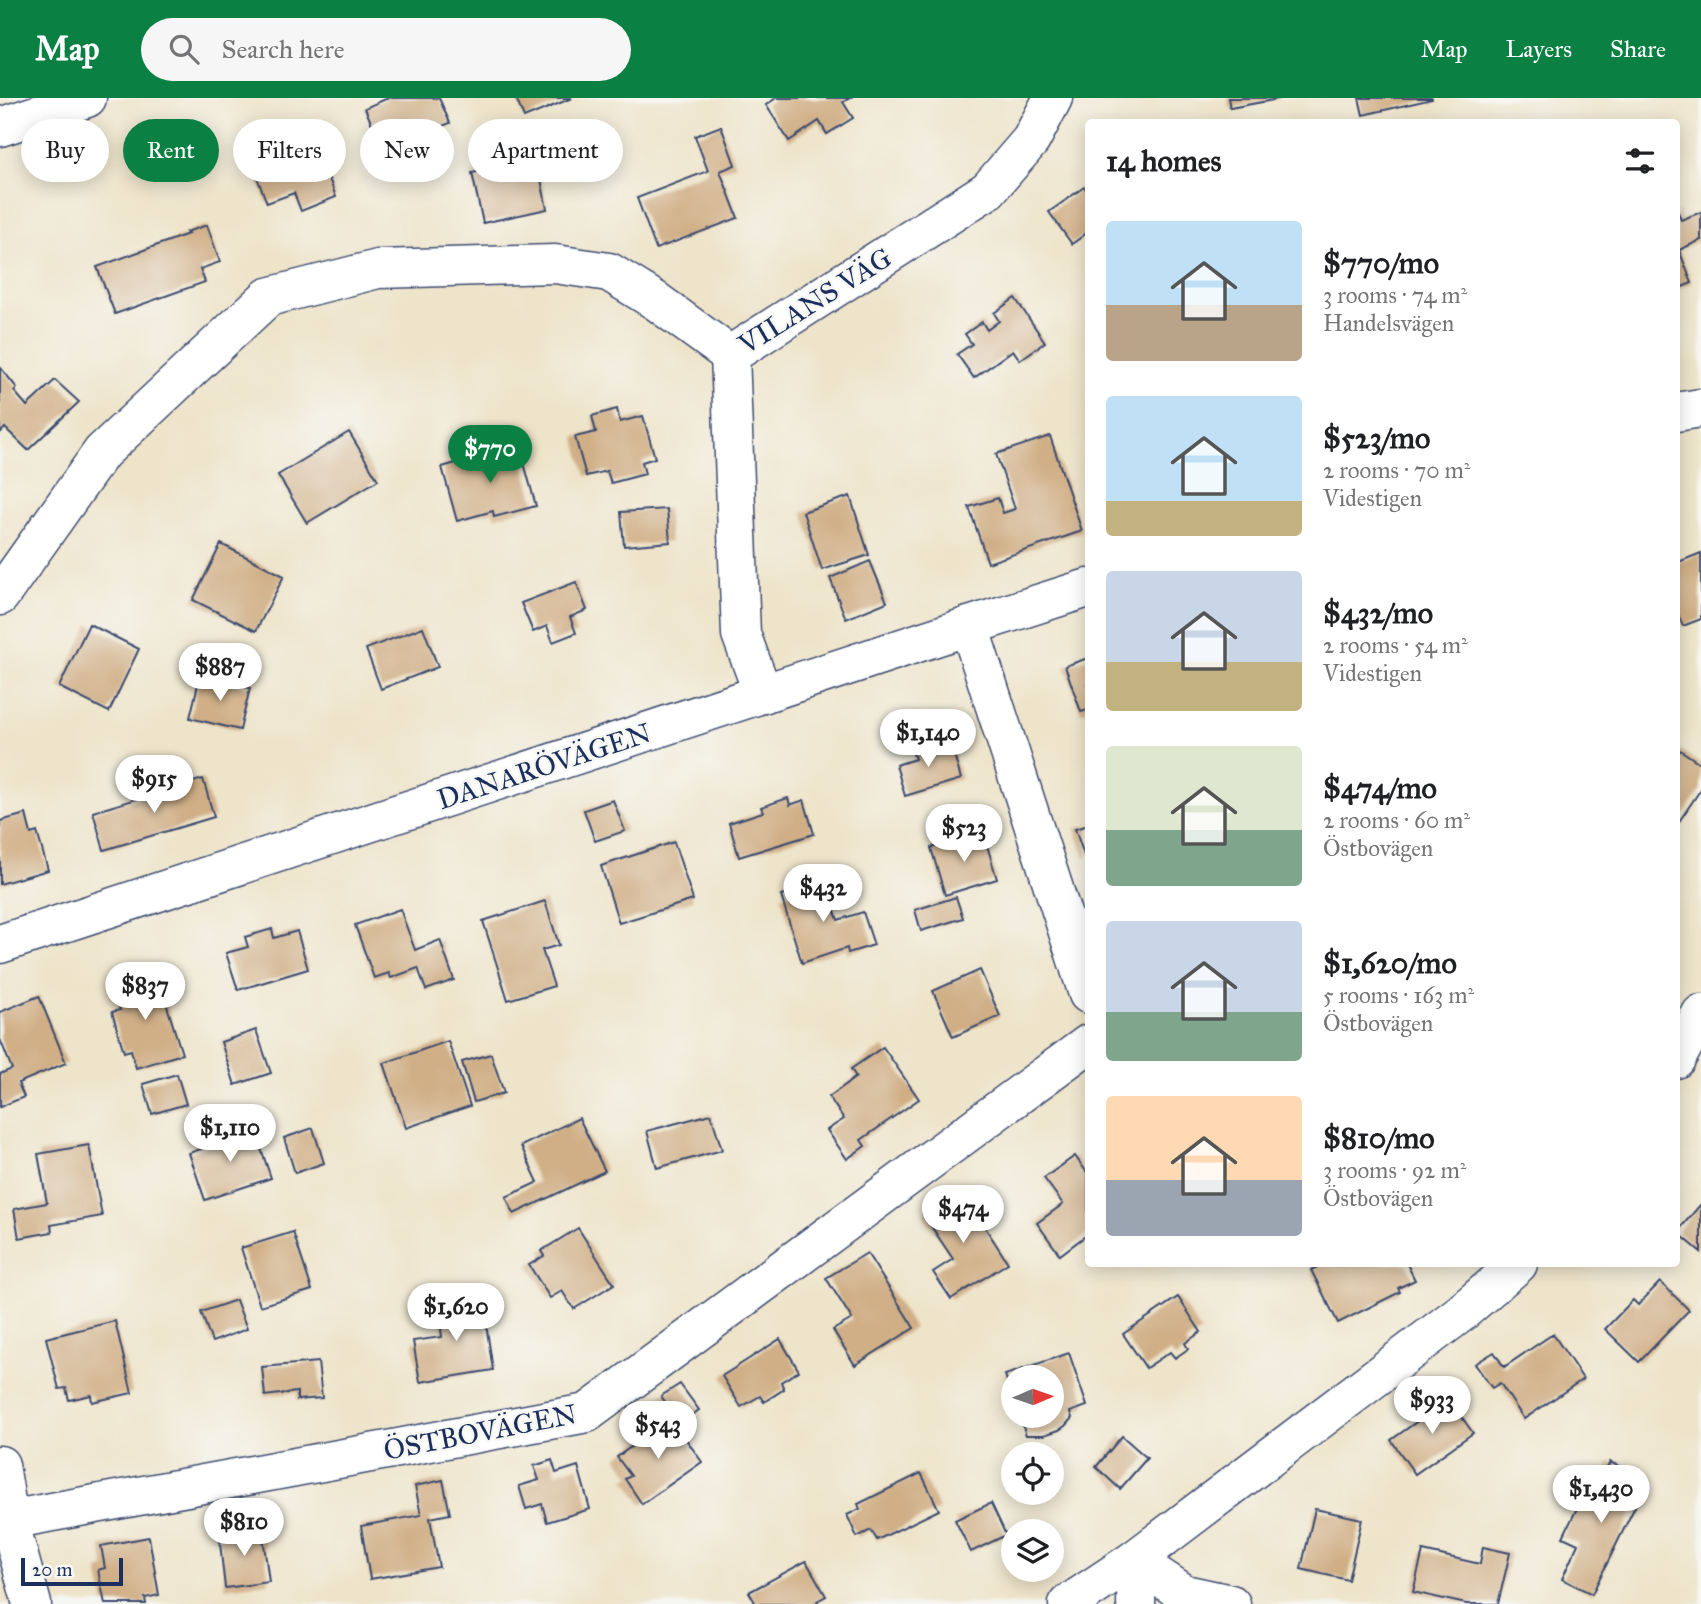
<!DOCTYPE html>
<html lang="en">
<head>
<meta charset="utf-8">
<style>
	body { margin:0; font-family:"IM FELL Great Primer",serif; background:#f6f6f6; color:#202124; height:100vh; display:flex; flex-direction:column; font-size:26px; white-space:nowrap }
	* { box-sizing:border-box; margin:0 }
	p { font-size:23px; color:#757577 }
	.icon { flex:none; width:38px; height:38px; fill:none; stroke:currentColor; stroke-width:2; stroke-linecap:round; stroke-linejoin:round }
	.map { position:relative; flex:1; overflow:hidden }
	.panel { position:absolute; left:1085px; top:21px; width:595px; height:1148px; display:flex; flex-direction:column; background:#fff; border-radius:7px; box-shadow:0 4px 18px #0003 }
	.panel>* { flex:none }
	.hud { position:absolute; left:21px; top:21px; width:665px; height:63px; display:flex; gap:14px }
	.needle { width:46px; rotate:88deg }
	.buttons { position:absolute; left:1001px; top:1267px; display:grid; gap:14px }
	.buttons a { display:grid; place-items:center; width:63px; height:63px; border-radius:50%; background:#fff; box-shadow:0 4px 18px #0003; font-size:35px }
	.scale { position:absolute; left:21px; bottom:18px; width:102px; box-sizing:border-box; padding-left:7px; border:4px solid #1b2f5e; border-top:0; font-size:19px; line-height:24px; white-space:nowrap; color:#1b2f5e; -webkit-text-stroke:5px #f6f6f2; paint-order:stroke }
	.price { position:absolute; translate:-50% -60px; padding:0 16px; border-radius:24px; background:#fff; color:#222; font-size:23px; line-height:46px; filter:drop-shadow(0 2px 4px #0008) }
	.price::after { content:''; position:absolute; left:50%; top:42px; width:21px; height:16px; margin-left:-10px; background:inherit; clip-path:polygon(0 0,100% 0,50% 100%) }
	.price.active { background:#0b8043; color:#fff }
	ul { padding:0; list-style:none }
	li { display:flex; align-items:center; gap:21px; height:175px; padding:0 21px }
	li span { display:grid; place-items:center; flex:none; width:196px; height:140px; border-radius:7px; color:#555 }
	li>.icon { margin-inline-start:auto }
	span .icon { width:84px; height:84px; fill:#fffc; stroke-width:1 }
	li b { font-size:30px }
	h2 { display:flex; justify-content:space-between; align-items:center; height:84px; padding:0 21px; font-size:30px }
	.pill { padding:0 24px; border-radius:32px; background:#fff; box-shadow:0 4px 18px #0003; font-size:24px; line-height:63px }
	.pill.active { background:#0b8043; color:#fff }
	header { display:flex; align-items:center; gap:42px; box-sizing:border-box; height:98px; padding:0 35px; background:#0b8043; color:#fff }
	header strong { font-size:33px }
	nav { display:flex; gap:38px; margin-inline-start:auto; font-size:24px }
	.search { width:490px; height:63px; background:#f6f6f6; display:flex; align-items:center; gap:18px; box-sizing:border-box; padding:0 24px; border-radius:38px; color:#757577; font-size:26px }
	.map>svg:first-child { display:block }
	.building { fill:#d0af86 }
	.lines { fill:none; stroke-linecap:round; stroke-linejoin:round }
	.minor-casing { stroke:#3b4a6e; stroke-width:41 }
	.tertiary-casing { stroke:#3b4a6e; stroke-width:41 }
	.minor { stroke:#fff; stroke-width:38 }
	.tertiary { stroke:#fff; stroke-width:38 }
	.labels { text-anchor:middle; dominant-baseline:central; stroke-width:5; stroke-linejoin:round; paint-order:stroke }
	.street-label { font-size:28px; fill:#1b2f5e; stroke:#f6f6f2 }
</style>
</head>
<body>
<header>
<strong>Map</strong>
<div class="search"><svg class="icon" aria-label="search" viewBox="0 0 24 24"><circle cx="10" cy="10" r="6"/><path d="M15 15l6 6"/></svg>Search here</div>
<nav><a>Map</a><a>Layers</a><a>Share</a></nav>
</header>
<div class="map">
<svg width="1701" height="1506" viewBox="0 0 1701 1506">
	<rect width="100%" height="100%" fill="#f6f6f2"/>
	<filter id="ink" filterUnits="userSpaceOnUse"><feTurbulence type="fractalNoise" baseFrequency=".0143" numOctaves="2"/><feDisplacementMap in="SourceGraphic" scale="14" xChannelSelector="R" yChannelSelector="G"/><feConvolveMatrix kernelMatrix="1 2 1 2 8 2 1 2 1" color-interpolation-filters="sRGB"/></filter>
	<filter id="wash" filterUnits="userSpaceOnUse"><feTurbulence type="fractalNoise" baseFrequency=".00686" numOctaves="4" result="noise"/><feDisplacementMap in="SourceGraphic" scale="28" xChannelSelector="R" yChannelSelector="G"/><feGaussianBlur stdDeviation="1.57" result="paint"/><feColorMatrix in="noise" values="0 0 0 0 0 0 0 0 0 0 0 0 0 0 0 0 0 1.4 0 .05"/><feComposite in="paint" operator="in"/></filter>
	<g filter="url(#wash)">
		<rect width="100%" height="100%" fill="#eee4ca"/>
		<g id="blocks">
			<g class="building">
				<polygon points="388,0 439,0 450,25 383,53 365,10"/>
				<polygon points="516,0 572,0 524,20"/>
				<polygon points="776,0 850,0 843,4 853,20 827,36 819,23 789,43 766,7"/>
				<polygon points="1228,0 1277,0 1278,1 1230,10"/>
				<polygon points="1359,0 1432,0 1432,1 1363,17"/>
				<polygon points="281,28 285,38 309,28 336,99 301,113 294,95 267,105 243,43"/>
				<polygon points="721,28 735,67 720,73 738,120 656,151 637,100 708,73 695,38"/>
				<polygon points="537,61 547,111 483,125 472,75"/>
				<polygon points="1084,89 1088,94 1088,134 1072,146 1049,114"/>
				<polygon points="1677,111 1681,122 1701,114 1701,142 1679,152 1692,185 1677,191"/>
				<polygon points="207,127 220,164 200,171 205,184 115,216 97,169 188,136 186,134"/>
				<polygon points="1015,200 1045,244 1020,262 1013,252 974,280 957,256 972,246 965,236 982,224 987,232 999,223 994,215"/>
				<polygon points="0,269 17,290 14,293 27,308 55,282 79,304 28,352 5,330 0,335"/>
				<polygon points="617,311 620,324 643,318 655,360 642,364 645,376 611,385 607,373 586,378 575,339 596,334 592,318"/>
				<polygon points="349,334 378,382 307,425 278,377"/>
				<polygon points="1050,338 1082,433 988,465 969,409 998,400 1003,415 1015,411 996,356"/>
				<polygon points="519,347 536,408 494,419 493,413 457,423 442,369"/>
				<polygon points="850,398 869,457 822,472 803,414"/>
				<polygon points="667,411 670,444 624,448 621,414"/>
				<polygon points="221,446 284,478 256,533 193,502"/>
				<polygon points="1701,455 1701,521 1683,528 1676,512 1676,465"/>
				<polygon points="870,463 887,504 846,521 830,480"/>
				<polygon points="576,484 587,512 570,519 576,535 553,544 547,528 533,534 521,505"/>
				<polygon points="89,526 139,551 109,614 59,589"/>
				<polygon points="423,529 438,569 381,591 366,551"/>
				<polygon points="1088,560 1088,612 1081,614 1065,568"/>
				<polygon points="200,578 250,590 240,632 190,620"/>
				<polygon points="928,644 932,655 952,649 961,681 905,698 896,667 915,661 911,649"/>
				<polygon points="1680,652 1701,666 1701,691 1676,728 1676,657"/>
				<polygon points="203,681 214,719 104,752 93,714"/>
				<polygon points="788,700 790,707 804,702 814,736 739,759 729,725 763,714 761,709"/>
				<polygon points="613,702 625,733 595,743 584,712"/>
				<polygon points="26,716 31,736 37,734 48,772 0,786 0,723"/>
				<polygon points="1088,727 1088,758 1085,760 1075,731"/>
				<polygon points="983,734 997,781 945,797 931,750"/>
				<polygon points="674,744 693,802 619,825 601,768"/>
				<polygon points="825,783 838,822 863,814 874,847 848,855 847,850 802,865 781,798"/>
				<polygon points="956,799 963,820 921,833 915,812"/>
				<polygon points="545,803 559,847 542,852 554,888 508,902 483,823"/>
				<polygon points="400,811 415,852 440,842 454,882 426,892 418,870 391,880 389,875 374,880 355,827"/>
				<polygon points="272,831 274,840 297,833 308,871 238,892 226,855 248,849 245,839"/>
				<polygon points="980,872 1000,918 953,939 933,893"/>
				<polygon points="157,876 182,956 136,970 131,952 124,954 112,914 120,912 113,890"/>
				<polygon points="39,898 66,965 18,985 24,999 0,1009 0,976 12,971 0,941 0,914"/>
				<polygon points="256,932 271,975 235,987 221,944"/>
				<polygon points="448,943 470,1008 406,1030 384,965"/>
				<polygon points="883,949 919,1001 861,1042 865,1048 847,1061 827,1032 844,1021 829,999 856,979 851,971"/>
				<polygon points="491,956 504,995 474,1004 462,964"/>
				<polygon points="177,976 186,1006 152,1016 143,986"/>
				<polygon points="711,1016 722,1052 657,1070 647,1033"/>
				<polygon points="579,1020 605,1073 514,1116 506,1099 538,1084 521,1048"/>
				<polygon points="313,1030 324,1065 295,1075 284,1040"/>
				<polygon points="236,1031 239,1038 255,1033 271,1080 205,1102 189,1055 218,1045 216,1038"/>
				<polygon points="89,1047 102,1118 51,1127 52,1134 19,1140 14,1111 47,1105 38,1056"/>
				<polygon points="1075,1058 1088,1076 1088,1136 1060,1157 1037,1125 1063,1106 1044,1080"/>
				<polygon points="961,1092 1008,1165 951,1201 933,1174 953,1161 923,1116"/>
				<polygon points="1701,1106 1701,1154 1677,1134"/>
				<polygon points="578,1130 614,1186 574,1211 562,1193 550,1200 529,1167 544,1158 541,1153"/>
				<polygon points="293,1134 312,1192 260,1208 241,1150"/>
				<polygon points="867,1155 914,1230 855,1267 833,1232 852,1221 826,1180"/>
				<polygon points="1324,1166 1407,1166 1415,1182 1398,1190 1400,1194 1338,1225 1311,1172"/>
				<polygon points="1660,1184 1689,1212 1639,1264 1605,1231 1633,1202 1638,1207"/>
				<polygon points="482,1199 493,1272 420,1284 413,1243 442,1239 438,1206"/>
				<polygon points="1178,1199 1201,1234 1185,1245 1188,1251 1175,1260 1170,1254 1146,1270 1123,1236"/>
				<polygon points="236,1202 247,1231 212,1244 201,1214"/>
				<polygon points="115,1223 132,1295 92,1304 91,1297 69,1302 66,1290 59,1291 46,1240"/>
				<polygon points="1553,1236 1583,1281 1524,1321 1500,1285 1492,1290 1475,1266 1494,1254 1504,1269"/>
				<polygon points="780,1241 799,1273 781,1284 784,1291 764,1304 760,1298 741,1309 722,1278"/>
				<polygon points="1069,1255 1087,1308 1070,1314 1072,1320 1065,1328 1059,1332 1044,1337 1026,1337 1019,1318 1052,1318 1052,1279 1013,1279 1013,1300 1005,1277"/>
				<polygon points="318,1264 322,1300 297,1302 297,1294 265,1298 262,1269"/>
				<polygon points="680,1286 699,1312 680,1325 661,1298"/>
				<polygon points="1449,1301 1473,1335 1415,1376 1391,1342"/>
				<polygon points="671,1320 702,1364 642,1406 625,1381 631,1378 617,1359"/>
				<polygon points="1122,1338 1147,1360 1120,1391 1096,1369"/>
				<polygon points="552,1362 556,1375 578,1368 590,1411 547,1424 542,1406 526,1411 519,1388 539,1382 534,1368"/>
				<polygon points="1610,1364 1648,1382 1592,1496 1562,1481 1578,1446 1563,1439 1580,1404 1588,1408"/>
				<polygon points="921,1375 939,1412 877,1442 871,1432 857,1439 847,1417 860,1411 858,1406"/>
				<polygon points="443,1382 450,1416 430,1420 439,1469 370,1481 361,1428 421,1417 415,1388"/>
				<polygon points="991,1405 1006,1437 971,1454 955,1422"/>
				<polygon points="1315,1411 1362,1421 1348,1482 1301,1471"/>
				<polygon points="262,1431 269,1484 225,1490 219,1436"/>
				<polygon points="149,1439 159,1497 145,1500 146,1506 105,1506 98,1472 105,1470 101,1448"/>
				<polygon points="1483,1449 1510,1455 1498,1506 1466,1506 1413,1494 1423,1453 1480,1466"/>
				<polygon points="806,1463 826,1498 817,1503 819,1506 756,1506 749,1494"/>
			</g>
		</g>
	</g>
	<g filter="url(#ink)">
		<use href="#blocks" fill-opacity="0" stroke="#3b4a6e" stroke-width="2"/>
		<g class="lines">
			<defs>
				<g id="minor">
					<polyline points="0,29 87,0"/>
					<polyline points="0,498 102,354 268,199 378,171 555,166 609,174 656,203 730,257"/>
					<polyline points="969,528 1088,896"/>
					<polyline points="763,596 741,536 730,257 988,92 1031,42 1053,0"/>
					<polyline points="1676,961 1701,916"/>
					<polyline points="0,1367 9,1422 32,1506"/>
					<polyline points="9,1422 587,1315 1088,946"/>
					<polyline points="1068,1506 1134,1462 1185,1496 1231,1506"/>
					<polyline points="1136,1506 1137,1479 1134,1462 1461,1215 1518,1166"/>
				</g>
				<g id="tertiary">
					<polyline points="1676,314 1701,310"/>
					<polyline points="0,846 969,528 1088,490"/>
				</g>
			</defs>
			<use href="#minor" class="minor-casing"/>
			<use href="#tertiary" class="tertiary-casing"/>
			<use href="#minor" class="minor"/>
			<use href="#tertiary" class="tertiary"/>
		</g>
	</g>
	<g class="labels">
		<g class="street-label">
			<text transform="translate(815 203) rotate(-32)">VILANS VÄG</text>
			<text transform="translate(544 668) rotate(-18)">DANARÖVÄGEN</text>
			<text transform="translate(480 1334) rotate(-11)">ÖSTBOVÄGEN</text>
		</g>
	</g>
</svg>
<div class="buttons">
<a><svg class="needle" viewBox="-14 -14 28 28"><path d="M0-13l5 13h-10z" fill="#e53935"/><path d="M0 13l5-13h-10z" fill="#757577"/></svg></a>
<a><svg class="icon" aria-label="locate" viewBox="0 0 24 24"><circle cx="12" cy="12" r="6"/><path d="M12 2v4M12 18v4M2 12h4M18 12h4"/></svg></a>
<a><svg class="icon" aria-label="layers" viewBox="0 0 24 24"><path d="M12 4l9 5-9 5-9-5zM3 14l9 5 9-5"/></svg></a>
</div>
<div class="scale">20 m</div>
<b class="price active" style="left:490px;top:387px">$770</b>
<b class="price" style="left:220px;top:605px">$887</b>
<b class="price" style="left:928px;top:671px">$1,140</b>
<b class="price" style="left:154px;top:717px">$915</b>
<b class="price" style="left:964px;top:766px">$523</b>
<b class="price" style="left:823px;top:826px">$432</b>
<b class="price" style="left:145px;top:924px">$837</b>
<b class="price" style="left:230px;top:1066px">$1,110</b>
<b class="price" style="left:963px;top:1147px">$474</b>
<b class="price" style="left:456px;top:1245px">$1,620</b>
<b class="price" style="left:1432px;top:1338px">$933</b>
<b class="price" style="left:658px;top:1363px">$543</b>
<b class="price" style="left:1601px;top:1427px">$1,430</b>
<b class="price" style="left:244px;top:1460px">$810</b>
<div class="hud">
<a class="pill">Buy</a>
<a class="pill active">Rent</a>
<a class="pill">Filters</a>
<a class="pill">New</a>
<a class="pill">Apartment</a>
</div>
<section class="panel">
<h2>14 homes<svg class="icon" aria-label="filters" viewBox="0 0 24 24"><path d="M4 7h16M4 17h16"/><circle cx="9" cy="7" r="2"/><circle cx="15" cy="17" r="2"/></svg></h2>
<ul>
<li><span style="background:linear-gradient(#bfe0f5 60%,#b9a48a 0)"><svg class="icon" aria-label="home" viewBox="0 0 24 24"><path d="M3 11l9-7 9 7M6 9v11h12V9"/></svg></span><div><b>$770/mo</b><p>3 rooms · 74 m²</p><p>Handelsvägen</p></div></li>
<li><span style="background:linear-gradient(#bfe0f5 75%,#c2b280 0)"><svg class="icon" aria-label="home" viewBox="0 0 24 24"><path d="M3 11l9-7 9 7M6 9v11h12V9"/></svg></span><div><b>$523/mo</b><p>2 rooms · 70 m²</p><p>Videstigen</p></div></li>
<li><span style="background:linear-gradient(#c9d6e8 65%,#c2b280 0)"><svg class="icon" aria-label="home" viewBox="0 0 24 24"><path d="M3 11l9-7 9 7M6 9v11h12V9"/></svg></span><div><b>$432/mo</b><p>2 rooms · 54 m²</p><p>Videstigen</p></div></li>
<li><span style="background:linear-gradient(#dfe7d0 60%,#7fa58c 0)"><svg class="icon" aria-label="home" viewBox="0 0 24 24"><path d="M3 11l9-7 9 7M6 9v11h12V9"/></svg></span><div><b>$474/mo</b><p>2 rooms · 60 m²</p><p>Östbovägen</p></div></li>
<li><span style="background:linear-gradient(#c9d6e8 65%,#7fa58c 0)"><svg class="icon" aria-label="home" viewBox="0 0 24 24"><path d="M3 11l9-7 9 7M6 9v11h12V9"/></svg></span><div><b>$1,620/mo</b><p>5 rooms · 163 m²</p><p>Östbovägen</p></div></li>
<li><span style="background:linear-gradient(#ffd9b3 60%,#9aa5b1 0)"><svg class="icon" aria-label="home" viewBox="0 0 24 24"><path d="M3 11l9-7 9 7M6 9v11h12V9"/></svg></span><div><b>$810/mo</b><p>3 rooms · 92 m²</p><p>Östbovägen</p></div></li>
</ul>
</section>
</div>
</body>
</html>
